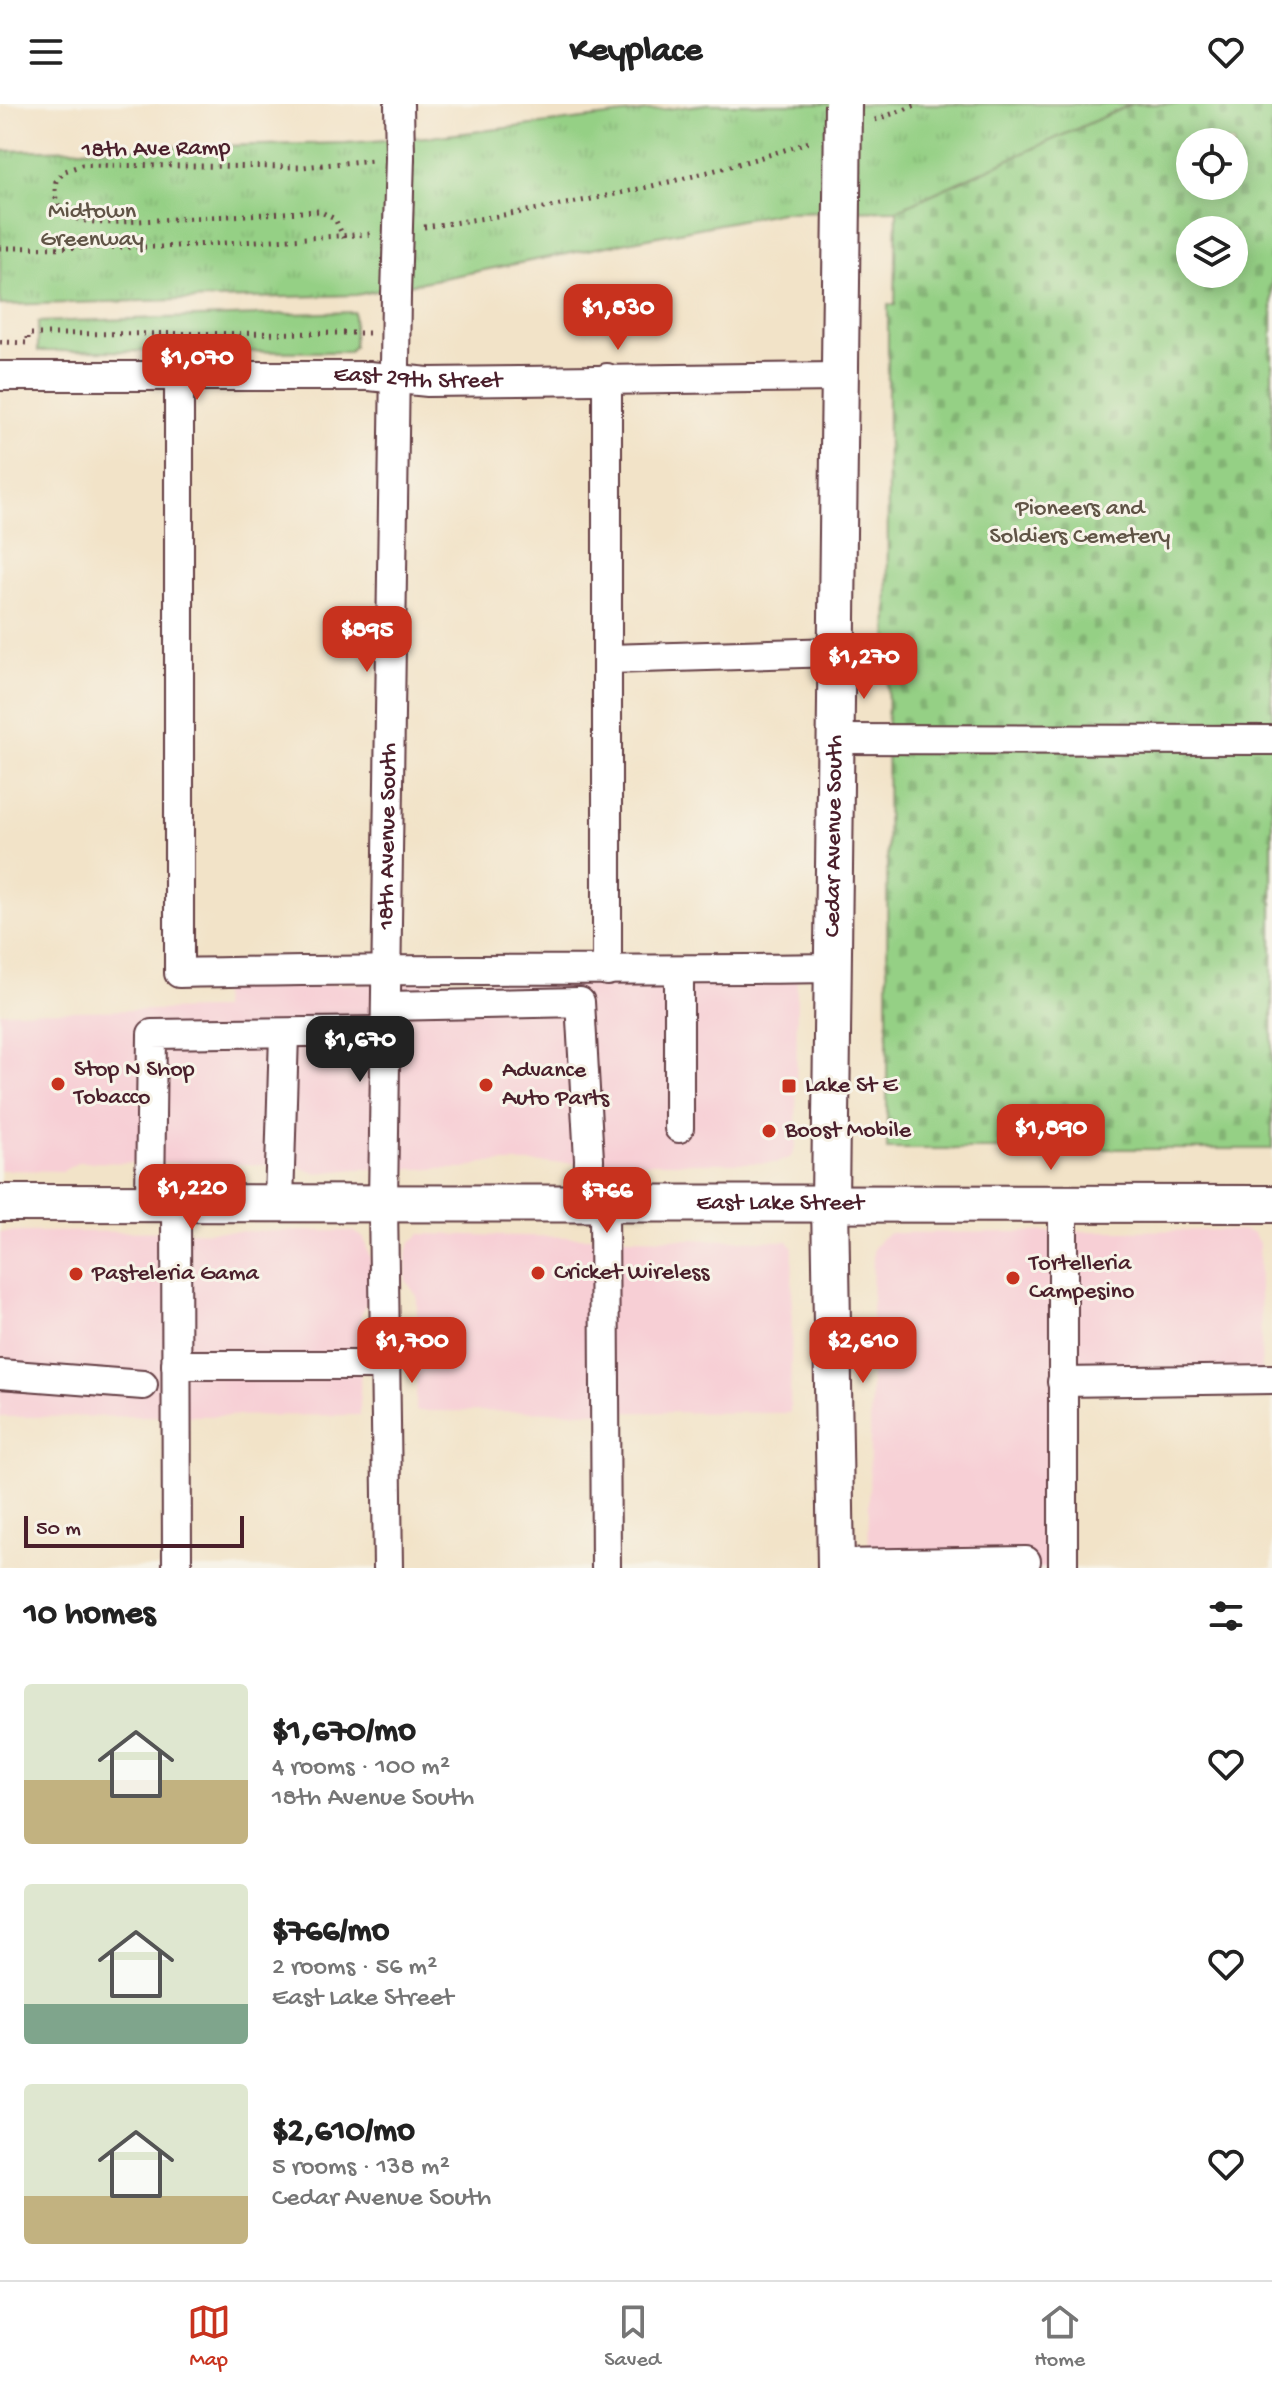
<!DOCTYPE html>
<html lang="en">
<head>
<meta charset="utf-8">
<style>
	body { margin:0; font-family:"Gochi Hand",sans-serif; background:#f6f6f6; color:#222; height:100vh; display:flex; flex-direction:column; font-size:30px; white-space:nowrap }
	* { box-sizing:border-box; margin:0 }
	p { font-size:26px; color:#767676 }
	.icon { flex:none; width:44px; height:44px; fill:none; stroke:currentColor; stroke-width:2; stroke-linecap:round; stroke-linejoin:round }
	.map { position:relative; height:1464px; overflow:hidden }
	.sheet { display:flex; flex-direction:column; background:#fff; flex:1 }
	.sheet>* { flex:none }
	.buttons { position:absolute; left:1176px; top:24px; display:grid; gap:16px }
	.buttons a { display:grid; place-items:center; width:72px; height:72px; border-radius:50%; background:#fff; box-shadow:0 4px 20px #0003; font-size:40px }
	.scale { position:absolute; left:24px; bottom:20px; width:220px; box-sizing:border-box; padding-left:8px; border:4px solid #4a1f2b; border-top:0; font-size:22px; line-height:28px; white-space:nowrap; color:#4a1f2b; -webkit-text-stroke:6px #f7f3e8; paint-order:stroke }
	.price { position:absolute; translate:-50% -68px; padding:0 18px; border-radius:16px; background:#c8321e; color:#fff; font-size:26px; line-height:52px; filter:drop-shadow(0 2px 4px #0008) }
	.price::after { content:''; position:absolute; left:50%; top:48px; width:24px; height:18px; margin-left:-12px; background:inherit; clip-path:polygon(0 0,100% 0,50% 100%) }
	.price.selected { background:#222; color:#fff }
	ul { padding:0; list-style:none }
	li { display:flex; align-items:center; gap:24px; height:200px; padding:0 24px }
	li span { display:grid; place-items:center; flex:none; width:224px; height:160px; border-radius:8px; color:#555 }
	li>.icon { margin-inline-start:auto }
	span .icon { width:96px; height:96px; fill:#fffc; stroke-width:1 }
	li b { font-size:34px }
	h2 { display:flex; justify-content:space-between; align-items:center; height:96px; padding:0 24px; font-size:34px }
	header { display:flex; justify-content:space-between; align-items:center; height:104px; padding:0 24px; background:#fff; font-size:36px; font-weight:700 }
	.tabs { display:flex; justify-content:space-around; align-items:center; height:112px; border-top:2px solid #e0e0e0; background:#fff; font-size:22px; color:#767676 }
	.tabs a { display:grid; justify-items:center; gap:4px }
	.tabs .selected { color:#c8321e }
	.map>svg:first-child { display:block }
	.built { fill:#f7cfd5 }
	.grass { fill:url(#grass-tufts); stroke:#707858; stroke-width:2 }
	.cemetery { fill:url(#cemetery-stones); stroke:#707858; stroke-width:2; fill-rule:evenodd }
	.garden { fill:#95d085; stroke:#707858; stroke-width:2 }
	.lines { fill:none; stroke-linecap:round; stroke-linejoin:round }
	.minor-casing { stroke:#633c43; stroke-width:32 }
	.major-casing { stroke:#633c43; stroke-width:40 }
	.path { stroke:#633c43; stroke-width:5; stroke-dasharray:2 6; stroke-linecap:butt }
	.minor { stroke:#fff; stroke-width:28 }
	.major { stroke:#fff; stroke-width:36 }
	.minor-bridge-casing { stroke:#633c43; stroke-width:32; stroke-linecap:butt }
	.major-bridge-casing { stroke:#633c43; stroke-width:40; stroke-linecap:butt }
	.minor-bridge { stroke:#fff; stroke-width:28 }
	.major-bridge { stroke:#fff; stroke-width:36 }
	.poi-dot { fill:#c8321e; stroke:#f7f3e8; stroke-width:3 }
	.labels { text-anchor:middle; dominant-baseline:central; stroke-width:6; stroke-linejoin:round; paint-order:stroke }
	.street-label { font-size:24px; fill:#4a1f2b; stroke:#f7f3e8 }
	.park-label { font-size:24px; fill:#605446; stroke:#f7f3e8 }
	.poi-label { font-size:24px; fill:#4a1f2b; stroke:#f7f3e8; text-anchor:start }
</style>
</head>
<body>
<header><svg class="icon" aria-label="menu" viewBox="0 0 24 24"><path d="M4 6h16M4 12h16M4 18h16"/></svg>Keyplace<svg class="icon" aria-label="heart" viewBox="0 0 24 24"><path d="M12 20l-8-8c-3-5 5-10 8-4 3-6 11-1 8 4z"/></svg></header>
<div class="map">
<svg width="1272" height="1464" viewBox="0 0 1272 1464">
	<defs>
		<pattern id="grass-tufts" width="24" height="20" patternUnits="userSpaceOnUse" patternTransform="scale(2)"><rect width="24" height="20" fill="#95d085"/><path d="M3 7l-1-3M5 7V3M7 7l1-3M15 17l-1-3M17 17v-4M19 17l1-3" fill="none" stroke="#82b273"/></pattern>
		<pattern id="cemetery-stones" width="16" height="16" patternUnits="userSpaceOnUse" patternTransform="scale(2)"><rect width="16" height="16" fill="#95d085"/><path d="M2 7V4a2 2 0 0 1 4 0v3zM10 15v-3a2 2 0 0 1 4 0v3z" fill="#82b273"/></pattern>
	</defs>
	<rect width="100%" height="100%" fill="#f7f3e8"/>
	<filter id="ink" filterUnits="userSpaceOnUse"><feTurbulence type="fractalNoise" baseFrequency=".0125" numOctaves="2"/><feDisplacementMap in="SourceGraphic" scale="16" xChannelSelector="R" yChannelSelector="G"/><feConvolveMatrix kernelMatrix="1 2 1 2 8 2 1 2 1" color-interpolation-filters="sRGB"/></filter>
	<filter id="wash" filterUnits="userSpaceOnUse"><feTurbulence type="fractalNoise" baseFrequency=".006" numOctaves="4" result="noise"/><feDisplacementMap in="SourceGraphic" scale="32" xChannelSelector="R" yChannelSelector="G"/><feGaussianBlur stdDeviation="1.8" result="paint"/><feColorMatrix in="noise" values="0 0 0 0 0 0 0 0 0 0 0 0 0 0 0 0 0 1.4 0 .05"/><feComposite in="paint" operator="in"/></filter>
	<g filter="url(#wash)">
		<rect width="100%" height="100%" fill="#f2e3c8"/>
		<g class="built">
			<polygon points="652,872 797,872 796,1041 791,1053 777,1059 483,1059 465,1065 357,1065 317,1069 291,1061 79,1058 63,1067 0,1066 0,908 221,905 222,883"/>
			<polygon points="1242,1126 1253,1129 1259,1139 1262,1282 1061,1283 1064,1464 868,1464 873,1145 882,1134 890,1129"/>
			<polygon points="353,1127 364,1134 376,1175 361,1211 360,1311 0,1313 0,1128"/>
			<polygon points="420,1130 788,1137 793,1144 790,1309 416,1307 417,1192 406,1177 406,1151 410,1139"/>
		</g>
		<polygon class="grass" points="708,0 1132,0 897,106 781,108 356,191 0,201 0,47 346,39 439,32"/>
		<path class="cemetery" d="M1132,0H1272V1045H887L888,201H895L897,106ZM1190,38H1234V82H1190ZM1190,126H1234V170H1190Z"/>
		<polygon class="garden" points="354,208 354,242 349,248 38,247 38,218"/>
	</g>
	<g filter="url(#ink)">
		<g class="lines">
			<defs>
				<g id="minor">
					<polyline points="399,0 400,53"/>
					<path id="s1" d="M0,272H369L428,278L838,273"/>
					<path d="M179,272V869C397,864 615,867 833,864"/>
					<polyline points="607,274 607,867"/>
					<polyline points="609,555 835,548"/>
					<polyline points="833,635 1272,636"/>
					<polyline points="387,902 580,898 589,1055 588,1101"/>
					<polyline points="679,1024 679,867"/>
					<polyline points="150,1098 152,930 387,927"/>
					<polyline points="176,1098 177,1464"/>
					<polyline points="279,1098 284,930"/>
					<polyline points="604,1101 606,1464"/>
					<polyline points="176,1261 386,1261"/>
					<polyline points="0,1270 143,1281"/>
					<polyline points="1062,1278 1272,1275"/>
					<polyline points="836,1460 1026,1457"/>
					<path id="s2" d="M388,1464L383,1098L396,191"/>
					<polyline points="1063,1464 1063,1098"/>
				</g>
				<g id="major">
					<path id="s3" d="M0,1099L1272,1100"/>
					<path id="s4" d="M836,1464L830,1098L842,95"/>
				</g>
			</defs>
			<use href="#minor" class="minor-casing"/>
			<use href="#major" class="major-casing"/>
			<g class="path">
				<polyline points="875,16 920,0"/>
				<path d="M424,123C554,105 688,79 812,37"/>
				<path d="M344,134L335,115L319,107L104,119C75,117 50,111 56,77L65,67L82,61L303,63L373,56"/>
				<polyline points="0,144 160,143 371,130"/>
				<polyline points="0,238 28,239 28,230 370,229"/>
			</g>
			<use href="#minor" class="minor"/>
			<use href="#major" class="major"/>
			<defs>
				<polyline id="minor-bridge" points="396,191 400,53"/>
				<polyline id="major-bridge" points="842,95 843,0"/>
			</defs>
			<use href="#minor-bridge" class="minor-bridge-casing"/>
			<use href="#major-bridge" class="major-bridge-casing"/>
			<use href="#minor-bridge" class="minor-bridge"/>
			<use href="#major-bridge" class="major-bridge"/>
		</g>
	</g>
	<g class="poi-dot">
		<circle cx="58" cy="980" r="8"/>
		<circle cx="486" cy="981" r="8"/>
		<rect x="781" y="974" width="16" height="16" rx="4"/>
		<circle cx="769" cy="1027" r="8"/>
		<circle cx="538" cy="1169" r="8"/>
		<circle cx="76" cy="1170" r="8"/>
		<circle cx="1013" cy="1174" r="8"/>
	</g>
	<g class="labels">
		<g class="street-label">
			<text transform="translate(156 46) rotate(-1)">18th Ave Ramp</text>
			<text stroke="none"><textPath href="#s1" startOffset="418">East 29th Street</textPath></text>
			<text stroke="none"><textPath href="#s2" startOffset="732">18th Avenue South</textPath></text>
			<text stroke="none"><textPath href="#s4" startOffset="732">Cedar Avenue South</textPath></text>
			<text stroke="none"><textPath href="#s3" startOffset="780">East Lake Street</textPath></text>
		</g>
		<g class="park-label">
			<text x="92" y="108">Midtown<tspan x="92" dy="28">Greenway</tspan></text>
			<text x="1080" y="405">Pioneers and<tspan x="1080" dy="28">Soldiers Cemetery</tspan></text>
		</g>
		<g class="poi-label">
			<text x="74" y="966">Stop N Shop<tspan x="74" dy="28">Tobacco</tspan></text>
			<text x="502" y="967">Advance<tspan x="502" dy="28">Auto Parts</tspan></text>
			<text x="805" y="982">Lake St E</text>
			<text x="785" y="1027">Boost Mobile</text>
			<text x="1029" y="1160">Tortelleria<tspan x="1029" dy="28">Campesino</tspan></text>
			<text x="554" y="1169">Cricket Wireless</text>
			<text x="92" y="1170">Pasteleria Gama</text>
		</g>
	</g>
</svg>
<div class="buttons">
<a><svg class="icon" aria-label="locate" viewBox="0 0 24 24"><circle cx="12" cy="12" r="6"/><path d="M12 2v4M12 18v4M2 12h4M18 12h4"/></svg></a>
<a><svg class="icon" aria-label="layers" viewBox="0 0 24 24"><path d="M12 4l9 5-9 5-9-5zM3 14l9 5 9-5"/></svg></a>
</div>
<div class="scale">50 m</div>
<b class="price" style="left:618px;top:248px">$1,830</b>
<b class="price" style="left:197px;top:298px">$1,070</b>
<b class="price" style="left:367px;top:570px">$895</b>
<b class="price" style="left:864px;top:597px">$1,270</b>
<b class="price selected" style="left:360px;top:980px">$1,670</b>
<b class="price" style="left:1051px;top:1068px">$1,890</b>
<b class="price" style="left:192px;top:1128px">$1,220</b>
<b class="price" style="left:607px;top:1131px">$766</b>
<b class="price" style="left:412px;top:1281px">$1,700</b>
<b class="price" style="left:863px;top:1281px">$2,610</b>
</div>
<section class="sheet">
<h2>10 homes<svg class="icon" aria-label="filters" viewBox="0 0 24 24"><path d="M4 7h16M4 17h16"/><circle cx="9" cy="7" r="2"/><circle cx="15" cy="17" r="2"/></svg></h2>
<ul>
<li><span style="background:linear-gradient(#dfe7d0 60%,#c2b280 0)"><svg class="icon" aria-label="home" viewBox="0 0 24 24"><path d="M3 11l9-7 9 7M6 9v11h12V9"/></svg></span><div><b>$1,670/mo</b><p>4 rooms · 100 m²</p><p>18th Avenue South</p></div><svg class="icon" aria-label="heart" viewBox="0 0 24 24"><path d="M12 20l-8-8c-3-5 5-10 8-4 3-6 11-1 8 4z"/></svg></li>
<li><span style="background:linear-gradient(#dfe7d0 75%,#7fa58c 0)"><svg class="icon" aria-label="home" viewBox="0 0 24 24"><path d="M3 11l9-7 9 7M6 9v11h12V9"/></svg></span><div><b>$766/mo</b><p>2 rooms · 56 m²</p><p>East Lake Street</p></div><svg class="icon" aria-label="heart" viewBox="0 0 24 24"><path d="M12 20l-8-8c-3-5 5-10 8-4 3-6 11-1 8 4z"/></svg></li>
<li><span style="background:linear-gradient(#dfe7d0 70%,#c2b280 0)"><svg class="icon" aria-label="home" viewBox="0 0 24 24"><path d="M3 11l9-7 9 7M6 9v11h12V9"/></svg></span><div><b>$2,610/mo</b><p>5 rooms · 138 m²</p><p>Cedar Avenue South</p></div><svg class="icon" aria-label="heart" viewBox="0 0 24 24"><path d="M12 20l-8-8c-3-5 5-10 8-4 3-6 11-1 8 4z"/></svg></li>
</ul>
</section>
<nav class="tabs">
<a class="selected"><svg class="icon" aria-label="map" viewBox="0 0 24 24"><path d="M3 6l6-2 6 2 6-2v14l-6 2-6-2-6 2zM9 4v14M15 6v14"/></svg>Map</a>
<a><svg class="icon" aria-label="saved" viewBox="0 0 24 24"><path d="M7 4h10v16l-5-4-5 4z"/></svg>Saved</a>
<a><svg class="icon" aria-label="home" viewBox="0 0 24 24"><path d="M3 11l9-7 9 7M6 9v11h12V9"/></svg>Home</a>
</nav>
</body>
</html>
